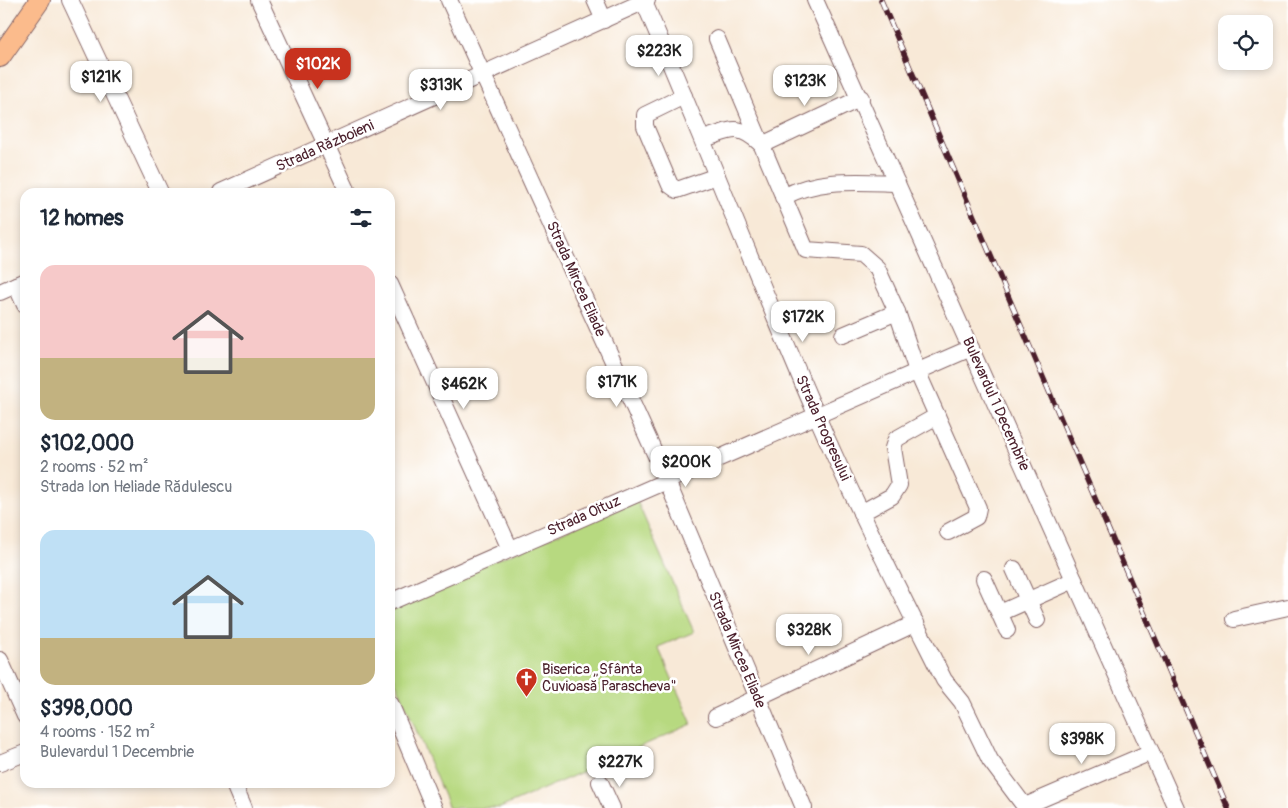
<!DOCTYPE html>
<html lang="en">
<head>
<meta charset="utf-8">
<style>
	body { margin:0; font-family:Pangolin,sans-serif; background:#f6f6f7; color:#1f2937; height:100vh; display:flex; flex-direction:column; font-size:19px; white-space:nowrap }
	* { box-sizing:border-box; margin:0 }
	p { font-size:16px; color:#747a83 }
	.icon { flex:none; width:28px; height:28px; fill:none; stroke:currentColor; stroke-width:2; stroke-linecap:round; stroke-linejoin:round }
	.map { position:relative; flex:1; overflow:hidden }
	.sheet { position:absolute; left:20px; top:188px; width:375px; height:600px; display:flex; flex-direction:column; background:#fff; border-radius:15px; box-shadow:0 2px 8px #0003 }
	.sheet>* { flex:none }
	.buttons { position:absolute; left:1218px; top:15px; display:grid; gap:10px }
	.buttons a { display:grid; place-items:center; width:55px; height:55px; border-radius:10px; background:#fff; box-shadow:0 2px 8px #0003; font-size:25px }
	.price { position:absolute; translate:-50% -42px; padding:0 11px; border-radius:10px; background:#fff; color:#222; font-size:16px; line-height:32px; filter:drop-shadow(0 1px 2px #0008) }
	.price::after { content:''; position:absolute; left:50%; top:30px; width:15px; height:11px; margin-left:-8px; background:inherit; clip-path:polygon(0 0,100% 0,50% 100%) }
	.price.current { background:#c8321e; color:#fff }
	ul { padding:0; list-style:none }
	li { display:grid; align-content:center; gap:10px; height:265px; padding:0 20px }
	li span { display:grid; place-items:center; height:155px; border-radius:15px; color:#555 }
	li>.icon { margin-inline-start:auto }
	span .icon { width:90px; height:90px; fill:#fffc; stroke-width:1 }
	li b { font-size:21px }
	h2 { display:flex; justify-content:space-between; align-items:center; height:60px; padding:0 20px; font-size:21px }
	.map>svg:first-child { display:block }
	.green { fill:#b7d980; stroke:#807c56 }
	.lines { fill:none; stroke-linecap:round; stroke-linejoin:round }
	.minor-casing { stroke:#876667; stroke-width:18 }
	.major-casing { stroke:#876667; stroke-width:22 }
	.minor { stroke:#fff; stroke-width:16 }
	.major { stroke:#fbbb8c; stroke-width:20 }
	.rail-casing { stroke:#4a1f2b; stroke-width:5.5 }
	.rail { stroke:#fff; stroke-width:4; stroke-dasharray:11; stroke-linecap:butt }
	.labels { text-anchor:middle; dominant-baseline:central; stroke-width:5; stroke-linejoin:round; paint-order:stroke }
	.street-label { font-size:15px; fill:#4a1f2b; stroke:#fff }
	.poi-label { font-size:15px; fill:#4a1f2b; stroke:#fff; text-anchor:start }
</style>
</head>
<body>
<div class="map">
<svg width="1288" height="808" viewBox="0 0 1288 808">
	<rect width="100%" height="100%" fill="#fff"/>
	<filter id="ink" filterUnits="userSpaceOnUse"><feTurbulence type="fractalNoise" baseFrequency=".02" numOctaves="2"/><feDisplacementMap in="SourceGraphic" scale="10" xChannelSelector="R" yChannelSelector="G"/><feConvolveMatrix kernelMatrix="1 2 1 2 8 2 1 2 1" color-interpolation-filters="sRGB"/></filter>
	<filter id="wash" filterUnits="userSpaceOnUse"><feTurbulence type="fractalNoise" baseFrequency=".0096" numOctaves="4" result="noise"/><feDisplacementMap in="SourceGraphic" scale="20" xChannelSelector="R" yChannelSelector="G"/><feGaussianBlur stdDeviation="1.12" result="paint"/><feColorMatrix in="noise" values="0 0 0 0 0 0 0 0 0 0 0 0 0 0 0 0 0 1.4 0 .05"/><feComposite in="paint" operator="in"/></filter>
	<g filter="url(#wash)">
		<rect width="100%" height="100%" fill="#f8e9d7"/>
		<polygon class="green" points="637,501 694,632 658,647 692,724 500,808 449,808 390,668 390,604"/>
	</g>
	<g filter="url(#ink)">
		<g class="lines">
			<defs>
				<g id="minor">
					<polyline points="70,0 160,192"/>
					<polyline points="259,0 348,192"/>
					<polyline points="449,0 662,469 804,808"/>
					<polyline points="595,0 604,20"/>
					<polyline points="815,0 1176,808"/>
					<path d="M644,2C703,138 757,277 816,414C855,504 900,592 944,680L962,702L990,760L1026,808"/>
					<polyline points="717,39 806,250 861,254 877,268 897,312 917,371 978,508 976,517 948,532"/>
					<polyline points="684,96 645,115 645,126 670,185 677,190 717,176"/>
					<path d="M703,139C731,131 737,122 760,143"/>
					<polyline points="762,145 861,98"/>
					<polyline points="221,192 647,0"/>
					<path d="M783,197C819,178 857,182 897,183"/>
					<polyline points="390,284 510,549"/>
					<polyline points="16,285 25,305"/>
					<polyline points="0,292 25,281"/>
					<polyline points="843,335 897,312"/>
					<polyline points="861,513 892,496 899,485 893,448 896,439 937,416"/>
					<polyline points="1014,569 1037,620"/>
					<polyline points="984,579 1007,630"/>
					<polyline points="390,602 971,348"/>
					<polyline points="1000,613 1074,580"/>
					<polyline points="1234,619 1288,607"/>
					<polyline points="0,660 25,716"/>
					<polyline points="390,703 434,808"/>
					<polyline points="716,717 916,623"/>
					<polyline points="0,763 25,753"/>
					<polyline points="233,782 244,808"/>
					<polyline points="600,782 612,808"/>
					<polyline points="1025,806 1151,752"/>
				</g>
				<polyline id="major" points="0,57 40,0"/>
			</defs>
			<use href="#minor" class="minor-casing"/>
			<use href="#major" class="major-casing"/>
			<use href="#minor" class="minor"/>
			<use href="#major" class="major"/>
			<defs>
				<polyline id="rail" points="881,0 1228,808"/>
			</defs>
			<use href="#rail" class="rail-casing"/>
			<use href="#rail" class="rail"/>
		</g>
	</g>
	<defs>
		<symbol id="church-pin" viewBox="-11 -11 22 30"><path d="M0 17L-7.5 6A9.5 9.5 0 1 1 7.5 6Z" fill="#c8321e" stroke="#fff"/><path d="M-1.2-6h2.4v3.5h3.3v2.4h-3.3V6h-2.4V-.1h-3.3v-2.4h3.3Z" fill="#fff"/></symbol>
	</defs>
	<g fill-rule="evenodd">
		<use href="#church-pin" x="514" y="666" width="25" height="34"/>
	</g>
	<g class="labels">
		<g class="street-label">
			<text transform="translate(325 146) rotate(-24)">Strada Războieni</text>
			<text transform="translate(576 279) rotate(66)">Strada Mircea Eliade</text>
			<text transform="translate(996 404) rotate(66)">Bulevardul 1 Decembrie</text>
			<text transform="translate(823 428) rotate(66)">Strada Progresului</text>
			<text transform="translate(584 516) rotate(-24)">Strada Oituz</text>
			<text transform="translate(737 650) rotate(67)">Strada Mircea Eliade</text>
		</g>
		<g class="poi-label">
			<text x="542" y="669">Biserica „Sfânta<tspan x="542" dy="17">Cuvioasă Parascheva"</tspan></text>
		</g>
	</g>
</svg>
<div class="buttons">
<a><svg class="icon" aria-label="locate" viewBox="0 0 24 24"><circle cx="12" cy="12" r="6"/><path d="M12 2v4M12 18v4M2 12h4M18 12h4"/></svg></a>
</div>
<b class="price" style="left:659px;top:77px">$223K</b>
<b class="price current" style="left:318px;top:90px">$102K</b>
<b class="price" style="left:101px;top:103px">$121K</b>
<b class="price" style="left:805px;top:107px">$123K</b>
<b class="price" style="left:441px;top:111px">$313K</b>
<b class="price" style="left:803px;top:343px">$172K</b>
<b class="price" style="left:617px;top:408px">$171K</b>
<b class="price" style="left:464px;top:410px">$462K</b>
<b class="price" style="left:686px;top:488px">$200K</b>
<b class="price" style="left:809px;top:656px">$328K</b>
<b class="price" style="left:1082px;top:765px">$398K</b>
<b class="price" style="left:620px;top:788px">$227K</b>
<section class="sheet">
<h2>12 homes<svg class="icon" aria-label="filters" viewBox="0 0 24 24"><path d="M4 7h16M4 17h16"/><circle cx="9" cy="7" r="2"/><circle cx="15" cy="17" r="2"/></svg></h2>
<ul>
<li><span style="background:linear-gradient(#f6c9c9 60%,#c2b280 0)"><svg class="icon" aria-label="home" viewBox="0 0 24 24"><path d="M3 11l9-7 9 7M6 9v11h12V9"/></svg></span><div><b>$102,000</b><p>2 rooms · 52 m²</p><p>Strada Ion Heliade Rădulescu</p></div></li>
<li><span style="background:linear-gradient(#bfe0f5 70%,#c2b280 0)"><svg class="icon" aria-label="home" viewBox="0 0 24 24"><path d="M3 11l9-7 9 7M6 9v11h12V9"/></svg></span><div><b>$398,000</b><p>4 rooms · 152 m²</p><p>Bulevardul 1 Decembrie</p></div></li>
</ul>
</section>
</div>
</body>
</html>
